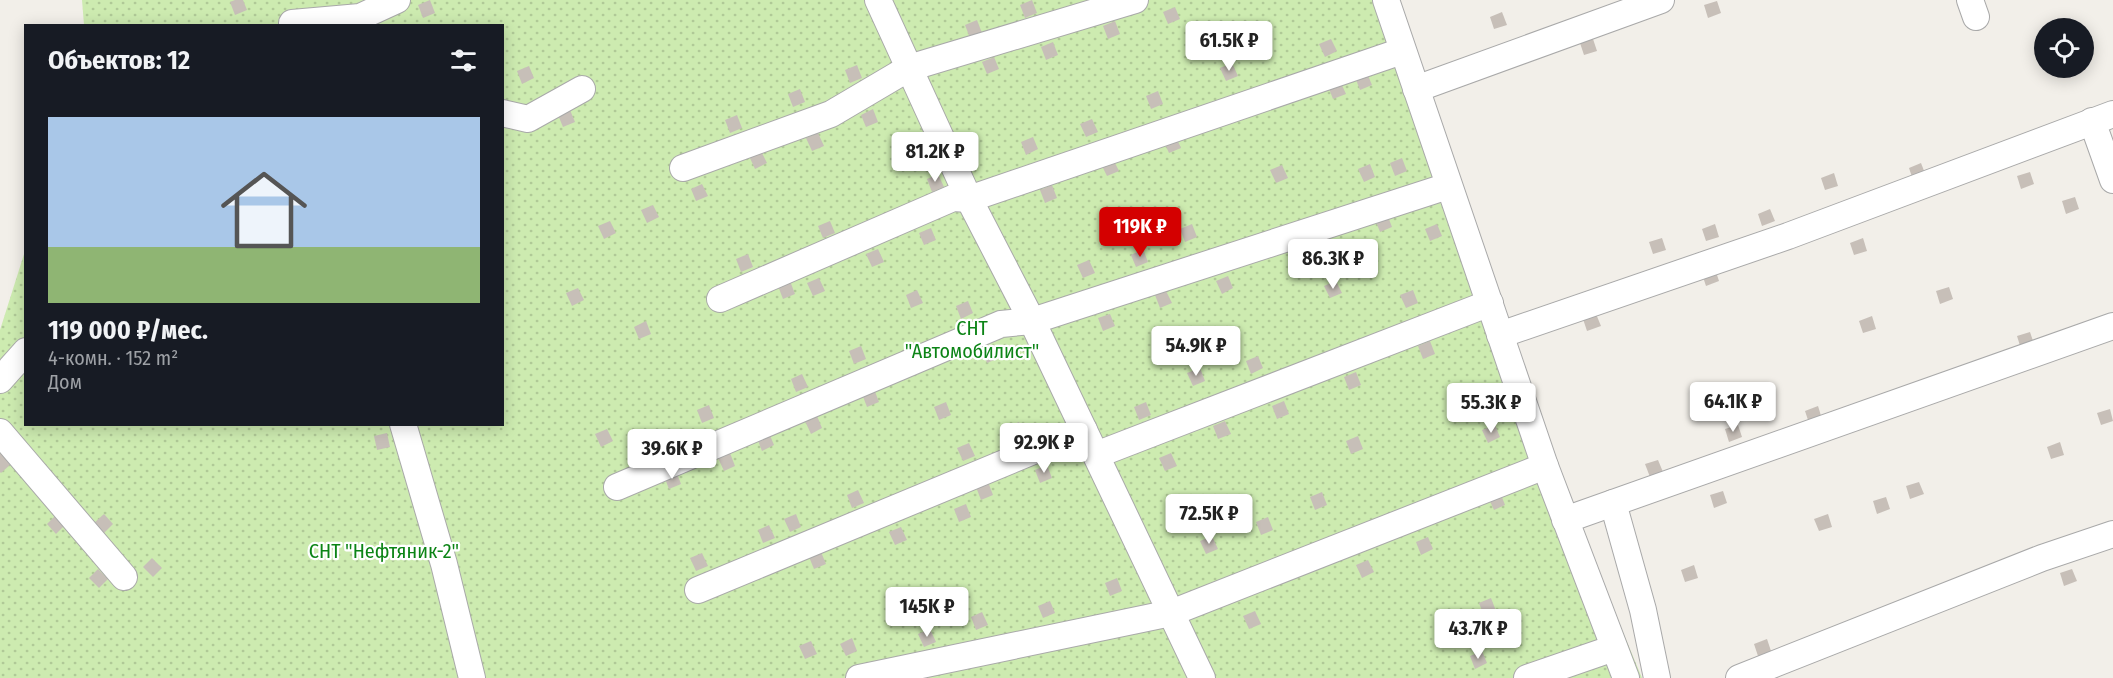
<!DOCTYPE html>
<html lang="ru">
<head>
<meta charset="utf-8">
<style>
	body { margin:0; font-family:"Fira Sans Condensed",sans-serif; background:#20242c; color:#f1f3f6; height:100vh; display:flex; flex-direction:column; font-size:22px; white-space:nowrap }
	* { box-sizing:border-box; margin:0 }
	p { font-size:20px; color:#9ea1a6 }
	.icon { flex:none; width:33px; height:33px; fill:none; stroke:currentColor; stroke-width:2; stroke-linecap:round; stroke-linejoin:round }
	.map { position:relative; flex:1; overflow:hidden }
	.details { position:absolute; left:24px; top:24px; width:480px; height:402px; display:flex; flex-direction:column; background:#171b24; border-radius:0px; box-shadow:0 3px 15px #0003 }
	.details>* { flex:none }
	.buttons { position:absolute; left:2034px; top:18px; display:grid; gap:12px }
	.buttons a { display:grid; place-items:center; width:60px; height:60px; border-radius:50%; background:#171b24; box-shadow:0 3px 15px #0003; font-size:30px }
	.price { position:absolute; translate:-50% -51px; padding:0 14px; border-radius:6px; background:#fff; color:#222; font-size:20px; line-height:39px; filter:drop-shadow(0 2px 3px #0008) }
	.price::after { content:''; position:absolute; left:50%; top:36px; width:18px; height:14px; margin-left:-9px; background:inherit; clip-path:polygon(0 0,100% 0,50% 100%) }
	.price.current { background:#d40000; color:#fff }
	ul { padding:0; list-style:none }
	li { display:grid; align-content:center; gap:12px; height:318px; padding:0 24px }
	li+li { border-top:2px solid #363941 }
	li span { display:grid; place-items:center; height:186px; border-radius:0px; color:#555 }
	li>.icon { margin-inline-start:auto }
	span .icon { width:108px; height:108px; fill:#fffc; stroke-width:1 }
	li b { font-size:26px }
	h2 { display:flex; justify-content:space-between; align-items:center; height:72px; padding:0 24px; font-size:26px }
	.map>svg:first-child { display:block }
	.garden { fill:url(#garden-dots) }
	.building { fill:#c7bfb8 }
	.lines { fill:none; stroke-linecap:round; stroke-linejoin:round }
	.minor-casing { stroke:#a9a9a9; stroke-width:28 }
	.minor { stroke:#fff; stroke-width:26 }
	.labels { text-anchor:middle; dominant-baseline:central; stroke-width:4.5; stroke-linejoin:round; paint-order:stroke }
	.park-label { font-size:20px; fill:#0c8416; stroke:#fff }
</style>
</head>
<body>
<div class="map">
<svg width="2113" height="678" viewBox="0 0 2113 678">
	<defs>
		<pattern id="garden-dots" width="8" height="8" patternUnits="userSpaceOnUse" patternTransform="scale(1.5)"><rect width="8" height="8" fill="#cdebb0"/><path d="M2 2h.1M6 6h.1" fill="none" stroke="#b0c997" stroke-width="1.8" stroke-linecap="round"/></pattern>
	</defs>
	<rect width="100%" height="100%" fill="#f2efe9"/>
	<polygon class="garden" points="82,0 1400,0 1554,466 1642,678 0,678 0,330 25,251 26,424 502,424 502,26 84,25"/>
	<g class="building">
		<polygon points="235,0 243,0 247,10 235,15 230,2"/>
		<polygon points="430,0 435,13 423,18 418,5"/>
		<polygon points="1032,0 1037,13 1025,18 1020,5"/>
		<polygon points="1717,1 1721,13 1708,18 1704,5"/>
		<polygon points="1175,7 1180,19 1168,24 1163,12"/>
		<polygon points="1502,12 1507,25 1494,29 1490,17"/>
		<polygon points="977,20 982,33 970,38 965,25"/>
		<polygon points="1115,21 1120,34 1108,39 1103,26"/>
		<polygon points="1232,31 1238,44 1225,49 1220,36"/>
		<polygon points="1331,39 1337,51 1325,57 1319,44"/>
		<polygon points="1593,39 1597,51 1584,55 1580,43"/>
		<polygon points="1053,42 1058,55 1046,60 1041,47"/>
		<polygon points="994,57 999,69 987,74 982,62"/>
		<polygon points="1232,63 1238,76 1226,81 1220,68"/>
		<polygon points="857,65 862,78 850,83 845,70"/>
		<polygon points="529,66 534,78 522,84 517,71"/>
		<polygon points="1367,73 1372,85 1360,90 1355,77"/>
		<polygon points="1340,81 1346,94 1333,99 1328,86"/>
		<polygon points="800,89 805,102 793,107 788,94"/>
		<polygon points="1158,91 1163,104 1151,109 1146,96"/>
		<polygon points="873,109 878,122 866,127 861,115"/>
		<polygon points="570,110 575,122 563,127 558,115"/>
		<polygon points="737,115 742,128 730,133 725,120"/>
		<polygon points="1092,119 1098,132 1086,137 1080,124"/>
		<polygon points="818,133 824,146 812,151 806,138"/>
		<polygon points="1175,135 1181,148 1169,153 1163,140"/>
		<polygon points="1033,137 1038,149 1026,155 1021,142"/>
		<polygon points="761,151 767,163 755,169 749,156"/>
		<polygon points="1402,158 1407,171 1395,176 1390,163"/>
		<polygon points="1113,159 1119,171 1107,176 1101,164"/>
		<polygon points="1921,163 1926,176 1913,180 1909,168"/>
		<polygon points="1370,164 1375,177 1364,182 1358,169"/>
		<polygon points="1282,165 1288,178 1276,183 1270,170"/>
		<polygon points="2030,172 2034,184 2021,189 2017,176"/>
		<polygon points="1834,173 1838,186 1825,190 1821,178"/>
		<polygon points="938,174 944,187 932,192 927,179"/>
		<polygon points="702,184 708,196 696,201 691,189"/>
		<polygon points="1052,185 1057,198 1045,203 1040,190"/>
		<polygon points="2075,197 2079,209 2066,214 2062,201"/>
		<polygon points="653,205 659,217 647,223 641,210"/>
		<polygon points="1770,209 1775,221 1762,226 1758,214"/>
		<polygon points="1387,214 1392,227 1380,232 1375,219"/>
		<polygon points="610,221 616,233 604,239 598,226"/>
		<polygon points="830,221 835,233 823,238 818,226"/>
		<polygon points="1192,224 1197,237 1185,242 1180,229"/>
		<polygon points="1437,224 1442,236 1430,241 1425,229"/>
		<polygon points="1715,224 1719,237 1706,241 1702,229"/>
		<polygon points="931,228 936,240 924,245 919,233"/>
		<polygon points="1662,238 1666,250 1653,254 1649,242"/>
		<polygon points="1863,238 1867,251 1854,255 1850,243"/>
		<polygon points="1319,244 1325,257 1313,262 1307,249"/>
		<polygon points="878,249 884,262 872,267 866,254"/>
		<polygon points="1143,249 1148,262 1136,267 1131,255"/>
		<polygon points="748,254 753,267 741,272 736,259"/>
		<polygon points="1089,260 1095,273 1083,278 1077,265"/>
		<polygon points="1715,269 1719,281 1706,286 1702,274"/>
		<polygon points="1228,276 1233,288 1222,294 1216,281"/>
		<polygon points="819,278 825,291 813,296 807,283"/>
		<polygon points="790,281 795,294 783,299 778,286"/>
		<polygon points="1336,281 1342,293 1330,298 1324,286"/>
		<polygon points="1949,287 1953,299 1940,304 1936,291"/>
		<polygon points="578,288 584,300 572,306 566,293"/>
		<polygon points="917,290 923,303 911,308 906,295"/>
		<polygon points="1413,290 1418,303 1406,308 1400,295"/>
		<polygon points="1166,291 1172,303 1160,308 1155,295"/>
		<polygon points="968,301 973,313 961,319 956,306"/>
		<polygon points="1110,314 1115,326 1103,331 1098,318"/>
		<polygon points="1596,314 1601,326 1587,331 1583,319"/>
		<polygon points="1872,316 1876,329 1863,333 1859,321"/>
		<polygon points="646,321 651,334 639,339 634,327"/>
		<polygon points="2030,332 2034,344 2021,349 2017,336"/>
		<polygon points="1430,341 1435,354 1423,359 1418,346"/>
		<polygon points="994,345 999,358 987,363 982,350"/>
		<polygon points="861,346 866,359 854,364 849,351"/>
		<polygon points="1258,356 1263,368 1251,374 1246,361"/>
		<polygon points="1200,368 1205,381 1193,386 1187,373"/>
		<polygon points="1356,372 1361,385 1349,390 1344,377"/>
		<polygon points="802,374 808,387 796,392 791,379"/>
		<polygon points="874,389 879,402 867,407 862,394"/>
		<polygon points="1284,401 1289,414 1277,419 1272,406"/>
		<polygon points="946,402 951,415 939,420 934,407"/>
		<polygon points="1146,402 1151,415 1139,420 1134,407"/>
		<polygon points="709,405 714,418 702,423 697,410"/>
		<polygon points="1818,406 1822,419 1809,423 1805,411"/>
		<polygon points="2110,409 2113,421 2101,425 2097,413"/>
		<polygon points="817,416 822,428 811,434 805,421"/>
		<polygon points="1225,421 1231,434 1218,439 1213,426"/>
		<polygon points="1019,422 1025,435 1013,440 1007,427"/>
		<polygon points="1495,425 1500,437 1488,443 1482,430"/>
		<polygon points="1738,425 1742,437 1729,442 1725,429"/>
		<polygon points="607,429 613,441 601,447 595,434"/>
		<polygon points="387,433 390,447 377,450 374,436"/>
		<polygon points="769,433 774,445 762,451 757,438"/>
		<polygon points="1358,436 1363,449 1351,454 1346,441"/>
		<polygon points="2060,442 2064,455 2051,459 2047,447"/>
		<polygon points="969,443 975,456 963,461 957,448"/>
		<polygon points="0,453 11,464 1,473 0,472"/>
		<polygon points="730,453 735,466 724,471 718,458"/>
		<polygon points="1171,453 1177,466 1165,471 1159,458"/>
		<polygon points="1658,460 1663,472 1650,477 1645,464"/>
		<polygon points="1047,465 1052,478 1040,483 1035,470"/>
		<polygon points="676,471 681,484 669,489 664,476"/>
		<polygon points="988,482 993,495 981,500 976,487"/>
		<polygon points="1919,482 1924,494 1910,499 1906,486"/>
		<polygon points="858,490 864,503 852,508 847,495"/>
		<polygon points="1723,491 1727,503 1714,508 1710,495"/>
		<polygon points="1322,492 1327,505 1315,510 1310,497"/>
		<polygon points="1500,492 1505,505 1494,510 1488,497"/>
		<polygon points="1886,497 1890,509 1877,514 1873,501"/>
		<polygon points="966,504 971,517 959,522 954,509"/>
		<polygon points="104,514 113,524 104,533 94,523"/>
		<polygon points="796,514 801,527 790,532 784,519"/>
		<polygon points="1828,514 1832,527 1819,531 1814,519"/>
		<polygon points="56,515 65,525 56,534 47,524"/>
		<polygon points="1268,517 1273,530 1261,535 1256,522"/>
		<polygon points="769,525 775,538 763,543 758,530"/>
		<polygon points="901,527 907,540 895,545 889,532"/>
		<polygon points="1212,536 1218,549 1206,554 1200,541"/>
		<polygon points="1428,537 1433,549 1421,555 1416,542"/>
		<polygon points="821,552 826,564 814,569 809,557"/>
		<polygon points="702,553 708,566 696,571 690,558"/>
		<polygon points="152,558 162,568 153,577 143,567"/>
		<polygon points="1368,560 1374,572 1362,578 1356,565"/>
		<polygon points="1694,565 1698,578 1685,582 1681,570"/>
		<polygon points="98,569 108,579 99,588 89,578"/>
		<polygon points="2072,569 2077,581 2064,586 2060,573"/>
		<polygon points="1117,578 1122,591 1110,596 1105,583"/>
		<polygon points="1491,598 1496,611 1484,616 1479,603"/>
		<polygon points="1050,601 1055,613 1043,618 1038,606"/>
		<polygon points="1255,611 1261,624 1249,629 1243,616"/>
		<polygon points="982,612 988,625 976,630 971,617"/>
		<polygon points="930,629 936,642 924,647 918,634"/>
		<polygon points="852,638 857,651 846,656 840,644"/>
		<polygon points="1767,639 1771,651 1758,656 1754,644"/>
		<polygon points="811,641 817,654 805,659 799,646"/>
		<polygon points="1482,651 1487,663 1475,669 1470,656"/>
	</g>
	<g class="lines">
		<defs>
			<g id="minor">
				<polyline points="878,0 969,199 1032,321 1202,678"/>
				<polyline points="1386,0 1545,466 1626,678"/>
				<polyline points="1970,0 1976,17"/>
				<polyline points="292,23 360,17 397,0"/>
				<polyline points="1416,89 1661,0"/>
				<polyline points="502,113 528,119 582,89"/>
				<polyline points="2092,121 2113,180"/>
				<polyline points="683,168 831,114 909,68 1135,0"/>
				<polyline points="720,299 953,198 969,199 1402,51"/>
				<polyline points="1500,335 1788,236 2113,114"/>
				<polyline points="0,380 26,351"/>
				<polyline points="403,424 444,564 472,678"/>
				<polyline points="0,432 124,577"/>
				<polyline points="1096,455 1490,303"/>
				<polyline points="617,487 1001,324 1032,321 1448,186"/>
				<polyline points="1613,503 1643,610 1657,678"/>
				<polyline points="1565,520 2113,326"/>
				<polyline points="698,590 1084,430"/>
				<polyline points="859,678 1171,613 1545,466"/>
				<polyline points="1527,678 1614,648"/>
				<polyline points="1739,678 2042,558 2113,534"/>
			</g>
		</defs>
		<use href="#minor" class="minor-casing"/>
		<use href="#minor" class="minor"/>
	</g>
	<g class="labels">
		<g class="park-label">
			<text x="972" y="328">СНТ<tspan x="972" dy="23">"Автомобилист"</tspan></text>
			<text x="384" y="551">СНТ "Нефтяник-2"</text>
		</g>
	</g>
</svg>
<div class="buttons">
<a><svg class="icon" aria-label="locate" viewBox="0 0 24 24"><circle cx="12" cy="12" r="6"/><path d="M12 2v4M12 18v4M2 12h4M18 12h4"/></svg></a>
</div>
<b class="price" style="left:1229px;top:72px">61.5K ₽</b>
<b class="price" style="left:935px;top:183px">81.2K ₽</b>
<b class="price current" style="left:1140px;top:258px">119K ₽</b>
<b class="price" style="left:1333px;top:290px">86.3K ₽</b>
<b class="price" style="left:1196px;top:377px">54.9K ₽</b>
<b class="price" style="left:1733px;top:433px">64.1K ₽</b>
<b class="price" style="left:1491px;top:434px">55.3K ₽</b>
<b class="price" style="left:1044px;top:474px">92.9K ₽</b>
<b class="price" style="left:672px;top:480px">39.6K ₽</b>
<b class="price" style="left:1209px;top:545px">72.5K ₽</b>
<b class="price" style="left:927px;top:638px">145K ₽</b>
<b class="price" style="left:1478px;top:660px">43.7K ₽</b>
<section class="details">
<h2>Объектов: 12<svg class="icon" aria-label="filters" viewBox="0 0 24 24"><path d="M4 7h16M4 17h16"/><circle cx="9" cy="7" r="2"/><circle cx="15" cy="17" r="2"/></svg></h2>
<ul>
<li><span style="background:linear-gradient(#a9c7e8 70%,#8fb573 0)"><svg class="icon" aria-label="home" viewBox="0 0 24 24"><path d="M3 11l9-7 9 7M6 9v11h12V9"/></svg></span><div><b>119 000 ₽/мес.</b><p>4-комн. · 152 m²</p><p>Дом</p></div></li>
</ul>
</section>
</div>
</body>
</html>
